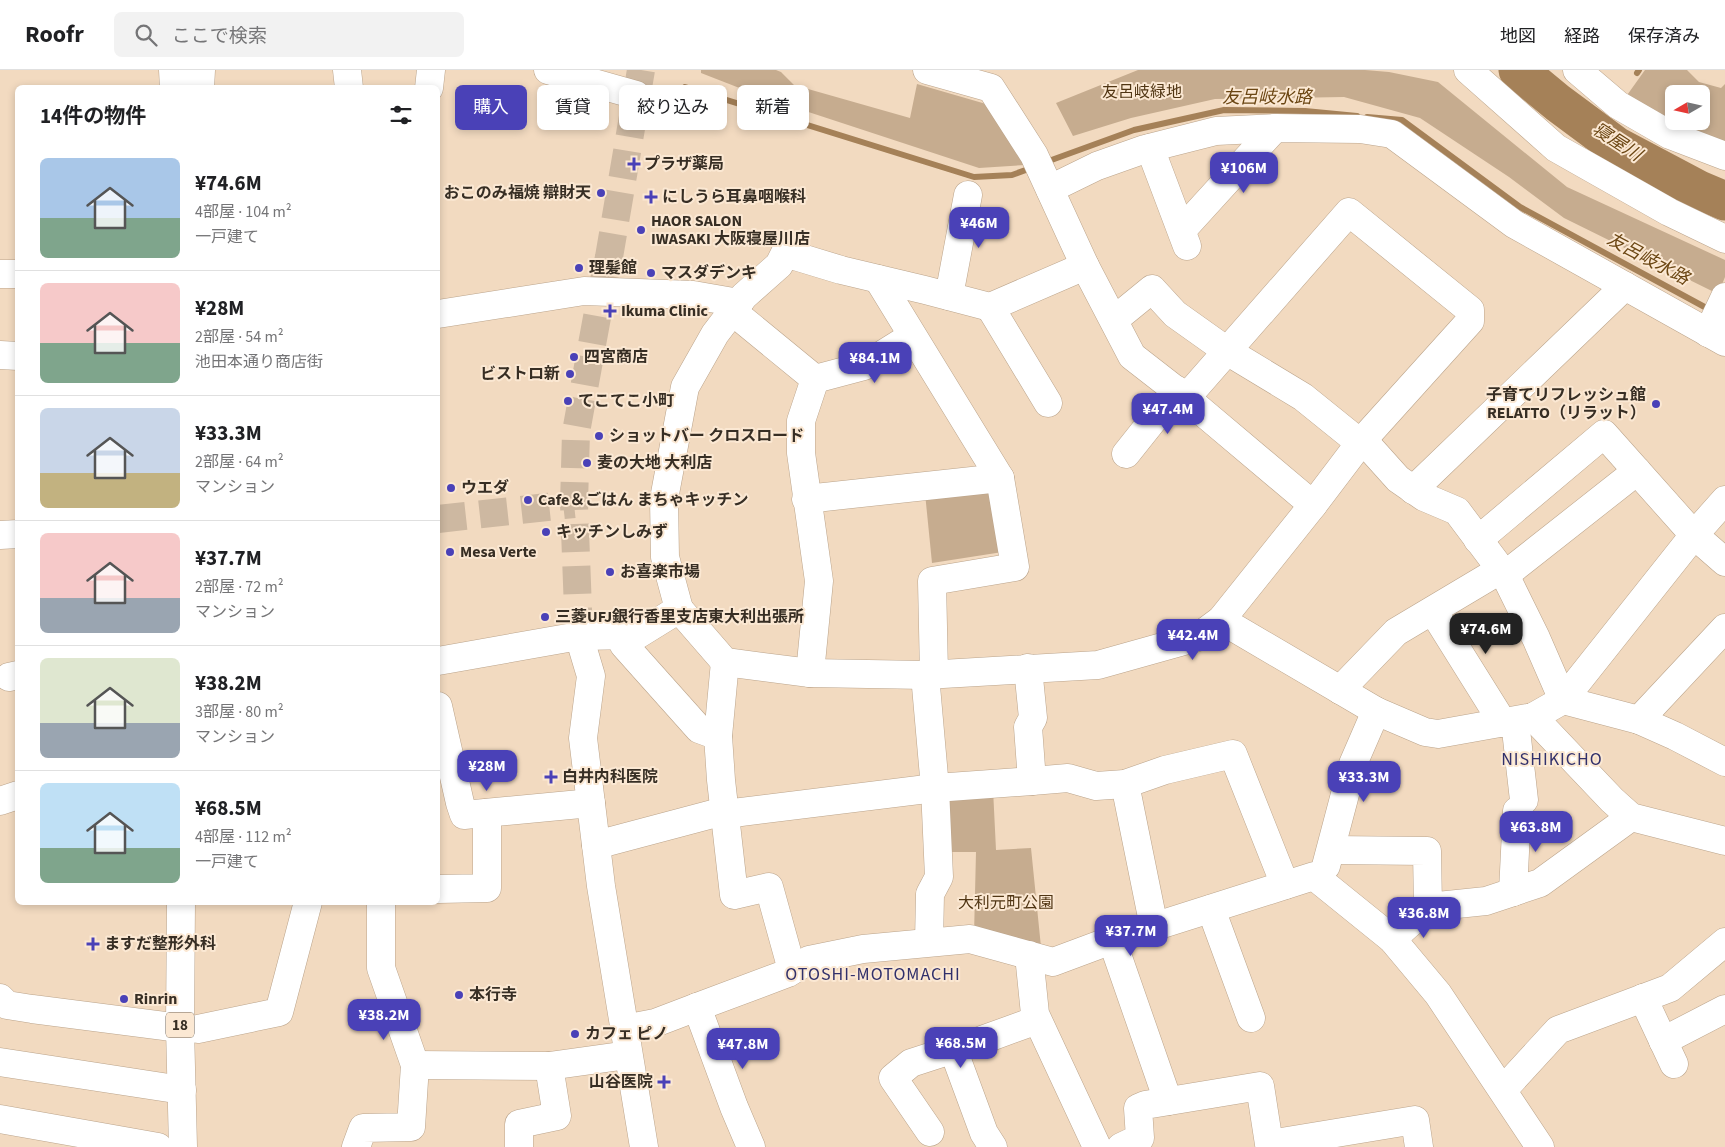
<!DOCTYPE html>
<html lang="ja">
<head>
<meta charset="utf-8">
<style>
	body { margin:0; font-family:"Source Sans 3","Noto Sans JP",sans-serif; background:#f2f2f2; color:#202124; height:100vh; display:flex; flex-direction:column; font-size:19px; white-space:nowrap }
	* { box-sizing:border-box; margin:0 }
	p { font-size:16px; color:#757577 }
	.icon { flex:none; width:28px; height:28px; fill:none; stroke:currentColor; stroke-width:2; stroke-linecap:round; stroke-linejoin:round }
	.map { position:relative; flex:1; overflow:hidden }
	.side { position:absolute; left:15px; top:15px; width:425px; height:820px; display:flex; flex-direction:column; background:#fff; border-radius:8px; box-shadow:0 2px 8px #0003 }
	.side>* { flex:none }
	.hud { position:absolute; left:455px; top:15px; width:475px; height:45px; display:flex; gap:10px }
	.needle { width:32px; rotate:261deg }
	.buttons { position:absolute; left:1665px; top:15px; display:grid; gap:10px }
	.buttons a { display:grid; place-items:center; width:45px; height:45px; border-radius:8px; background:#fff; box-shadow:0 2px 8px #0003; font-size:25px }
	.price { position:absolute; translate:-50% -42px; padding:0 11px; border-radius:10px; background:#4a41b7; color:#fff; font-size:16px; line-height:32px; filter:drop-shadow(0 1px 2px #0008) }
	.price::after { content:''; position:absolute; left:50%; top:30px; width:15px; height:11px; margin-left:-8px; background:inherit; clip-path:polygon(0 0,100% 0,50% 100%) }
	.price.on { background:#222; color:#fff }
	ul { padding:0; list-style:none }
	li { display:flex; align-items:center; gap:15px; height:125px; padding:0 25px }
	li+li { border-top:1px solid #e0e0e0 }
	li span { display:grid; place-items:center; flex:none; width:140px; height:100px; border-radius:8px; color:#555 }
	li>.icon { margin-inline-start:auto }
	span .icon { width:60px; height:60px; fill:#fffc; stroke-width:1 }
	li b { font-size:21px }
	h2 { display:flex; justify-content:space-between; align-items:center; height:60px; padding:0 25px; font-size:21px }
	.chip { padding:0 18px; border-radius:8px; background:#fff; box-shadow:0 2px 8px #0003; font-size:18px; line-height:45px }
	.chip.on { background:#4a41b7; color:#fff }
	header { display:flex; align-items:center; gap:30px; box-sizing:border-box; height:70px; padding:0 25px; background:#fff; border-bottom:1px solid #e0e0e0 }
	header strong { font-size:24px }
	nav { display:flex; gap:28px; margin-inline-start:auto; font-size:18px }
	.search { width:350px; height:45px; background:#f2f2f2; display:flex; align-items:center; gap:12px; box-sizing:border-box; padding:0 18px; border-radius:8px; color:#757577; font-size:19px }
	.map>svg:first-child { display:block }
	.green { fill:#c6ac8f; fill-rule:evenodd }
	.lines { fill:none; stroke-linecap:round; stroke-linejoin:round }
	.stream { stroke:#a58158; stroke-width:6 }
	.river { stroke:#a58158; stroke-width:39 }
	.minor-tunnel { stroke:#cdb8a1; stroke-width:28; stroke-dasharray:28 14; stroke-linecap:butt }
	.minor-casing { stroke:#bba48b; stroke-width:29 }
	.major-casing { stroke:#bba48b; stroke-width:29 }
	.minor { stroke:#fff; stroke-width:28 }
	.major { stroke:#fff; stroke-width:28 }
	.poi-dot { fill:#4a41b7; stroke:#fbe8d3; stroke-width:2 }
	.labels { text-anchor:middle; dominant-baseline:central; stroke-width:4; stroke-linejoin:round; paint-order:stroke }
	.shield { fill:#fbe8d3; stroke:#726658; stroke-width:1 }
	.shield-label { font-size:15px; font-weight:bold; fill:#372e24 }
	.park-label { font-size:16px; fill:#503513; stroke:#fbe8d3 }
	.poi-label { font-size:16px; font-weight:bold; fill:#372e24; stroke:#fbe8d3; text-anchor:start }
	.water-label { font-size:18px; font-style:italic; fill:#6b4613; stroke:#fbe8d3 }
	.neighbourhood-label { font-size:18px; letter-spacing:1px; fill:#31306b; stroke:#fbe8d3 }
</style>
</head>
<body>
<header>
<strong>Roofr</strong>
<div class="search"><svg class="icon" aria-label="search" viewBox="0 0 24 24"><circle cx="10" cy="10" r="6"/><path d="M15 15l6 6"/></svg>ここで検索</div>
<nav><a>地図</a><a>経路</a><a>保存済み</a></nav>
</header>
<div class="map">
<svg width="1725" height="1077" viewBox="0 0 1725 1077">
	<rect width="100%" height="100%" fill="#f2dac0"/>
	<g class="green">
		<polygon points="701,0 776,0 781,2 794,15 910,48 917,14 986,34 1025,95 979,98 760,26 701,3"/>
		<polygon points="1138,0 1365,0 1389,2 1438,12 1567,117 1725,190 1725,207 1718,224 1564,148 1509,107 1420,48 1344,27 1215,29 1131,48 1073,66 1056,33"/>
		<path d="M1645,0H1687L1699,12L1721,18L1725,14V79L1625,28ZM1674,24H1701V51H1674Z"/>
		<polygon points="996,412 1009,481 932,493 925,423"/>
		<polygon points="993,719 996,780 1031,778 1041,877 974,865 976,782 943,782 941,733"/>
	</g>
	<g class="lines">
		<g class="stream">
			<polyline points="1637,3 1639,0"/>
			<polyline points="685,17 974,107 1012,105 1034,97"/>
			<polyline points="1367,47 1402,50 1520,137 1712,241"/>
			<polyline points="1046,92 1134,60 1224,40 1305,41 1357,46"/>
		</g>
		<polyline class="river" points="1518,0 1558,33 1616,76 1699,120 1725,131"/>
		<g class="minor-tunnel">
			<polyline points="438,449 574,434"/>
			<polyline points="579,566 574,434 576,362 602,220 609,187 641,0"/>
		</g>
		<defs>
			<g id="minor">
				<polyline points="347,0 349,18"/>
				<polyline points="548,0 636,25"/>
				<polyline points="1468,0 1556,78 1669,142 1725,169"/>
				<polyline points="1577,0 1618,35 1670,65 1725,86"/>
				<polyline points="429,18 431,0"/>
				<polyline points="1150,78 1187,176"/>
				<polyline points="1050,119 1097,96 1145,79 1216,61 1275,58 1360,59 1392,64 1514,154 1725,272"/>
				<polyline points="1182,160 1275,58"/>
				<polyline points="0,204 18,204"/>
				<polyline points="878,209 1000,408 1015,497 932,511 934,604"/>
				<polyline points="949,226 968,125"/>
				<polyline points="990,237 1048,333"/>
				<polyline points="732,241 815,309 801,351 801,383 819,511 810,603"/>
				<polyline points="438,244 584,221 693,225 739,233"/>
				<polyline points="1114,250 1152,219 1175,244 1227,281 1303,327 1360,373"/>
				<polyline points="1708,263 1725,227"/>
				<polyline points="0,285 18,286"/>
				<polyline points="815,309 864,296 912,266"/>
				<polyline points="1186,328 1349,142 1470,240 1470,251 1360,373 1313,435"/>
				<polyline points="1363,370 1398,409 1424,427 1457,441 1505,505 1536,568 1563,630 1639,650 1675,666 1725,692"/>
				<polyline points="1126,384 1177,320"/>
				<polyline points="1413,420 1625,216"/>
				<polyline points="806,429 1000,408"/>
				<polyline points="0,465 18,464"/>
				<polyline points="1478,470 1604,364 1694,465 1725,492"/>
				<polyline points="1505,505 1637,401"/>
				<polyline points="679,539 665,487 664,429 685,317 715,264 744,226 779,195 785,183 841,200 925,220 990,237 1085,196"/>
				<polyline points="1433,541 1503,653"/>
				<polyline points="1221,550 1376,641 1425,662 1438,664 1533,647 1563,630 1694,465 1725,430"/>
				<polyline points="579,566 591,606 583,668 601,816 644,1077"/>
				<polyline points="624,575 699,659 718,666"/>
				<polyline points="438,591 579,566 637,565 679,539 725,592 810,603 925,605 1098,595 1198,567 1221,550 1313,435 1186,328 1132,286 1085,196 1034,85 991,18 927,0"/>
				<polyline points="725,592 718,666 721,710 734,825 769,817 792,900"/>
				<polyline points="1028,598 1033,648 1028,657 1032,711"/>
				<polyline points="925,605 935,718 939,807 930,824 929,872"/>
				<polyline points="9,607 18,605"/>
				<polyline points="1340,620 1396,562 1500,500"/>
				<polyline points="438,636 460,733 464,745 591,733"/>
				<polyline points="1533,647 1612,730 1631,747 1725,771"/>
				<polyline points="1639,650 1725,558"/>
				<polyline points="1515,651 1524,730"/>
				<polyline points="1125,714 1154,857"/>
				<polyline points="0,731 18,725"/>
				<polyline points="725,744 935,718 1032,711 1068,708 1096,716 1125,714 1165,700 1233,684 1285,815"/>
				<polyline points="596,775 724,741"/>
				<polyline points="1331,780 1427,781 1428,837 1486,831 1540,813 1631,747"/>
				<polyline points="1326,796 1353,694 1376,641"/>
				<polyline points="438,819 487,818 487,743"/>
				<polyline points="1513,822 1517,741"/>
				<polyline points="1211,839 1251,948"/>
				<polyline points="1392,869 1428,837"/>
				<polyline points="1112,870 1168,1031"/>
				<polyline points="1029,885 1035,944 1097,1077"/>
				<polyline points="0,928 7,935 32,939 180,958"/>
				<polyline points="1643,928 1674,994"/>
				<polyline points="697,937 734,1037 751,1077"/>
				<polyline points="198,959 279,942 308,832"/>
				<polyline points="624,959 655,953 697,937 788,903 809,890 863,879 970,869 1053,892 1112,870 1314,806 1392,869 1438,924 1540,1077"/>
				<polyline points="1663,971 1725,939"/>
				<polyline points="953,979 984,1063 993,1077"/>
				<polyline points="0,992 182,1020"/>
				<polyline points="415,995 549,996 628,985"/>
				<polyline points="1503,1020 1558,960 1670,918 1725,872"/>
				<polyline points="0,1049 158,1077"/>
				<polyline points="930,1062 893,1008 911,993 982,970 1037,950"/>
				<polyline points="356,1077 363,1058 411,1057 415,995 381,898 381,832"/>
				<polyline points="519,1077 519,1054 557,1046 549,996"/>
				<polyline points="1121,1077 1140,1068 1138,1038 1145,1035 1260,1016 1269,1074 1415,1050 1419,1077"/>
			</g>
			<g id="major">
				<polyline points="173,0 174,18"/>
				<polyline points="200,18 201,0"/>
				<polyline points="181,832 180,958 183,1077"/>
			</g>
		</defs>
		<use href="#minor" class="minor-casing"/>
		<use href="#major" class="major-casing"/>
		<use href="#minor" class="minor"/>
		<use href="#major" class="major"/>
	</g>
	<g class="poi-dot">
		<path d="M631.5 86.5h5v5h5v5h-5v5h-5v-5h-5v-5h5z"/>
		<circle cx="601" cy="123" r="5"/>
		<path d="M648.5 119.5h5v5h5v5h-5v5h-5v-5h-5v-5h5z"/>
		<circle cx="641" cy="160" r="5"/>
		<circle cx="579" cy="198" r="5"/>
		<circle cx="651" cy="203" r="5"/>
		<path d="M607.5 233.5h5v5h5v5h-5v5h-5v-5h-5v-5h5z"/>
		<circle cx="574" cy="287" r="5"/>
		<circle cx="570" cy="304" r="5"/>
		<circle cx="568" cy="331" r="5"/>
		<circle cx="1656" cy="334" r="5"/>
		<circle cx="599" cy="366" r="5"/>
		<circle cx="587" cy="393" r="5"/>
		<circle cx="451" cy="418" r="5"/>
		<circle cx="528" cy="430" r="5"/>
		<circle cx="546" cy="462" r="5"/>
		<circle cx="450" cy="482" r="5"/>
		<circle cx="610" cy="502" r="5"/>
		<circle cx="545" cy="547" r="5"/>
		<path d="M548.5 699.5h5v5h5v5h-5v5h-5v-5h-5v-5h5z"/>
		<path d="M90.5 866.5h5v5h5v5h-5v5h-5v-5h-5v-5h5z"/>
		<circle cx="459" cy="925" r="5"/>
		<circle cx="124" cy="929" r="5"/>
		<circle cx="575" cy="964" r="5"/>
		<path d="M661.5 1004.5h5v5h5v5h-5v5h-5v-5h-5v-5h5z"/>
	</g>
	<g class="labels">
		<rect class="shield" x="166" y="942.5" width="28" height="25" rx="4"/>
		<g class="shield-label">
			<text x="180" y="955">18</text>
		</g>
		<g class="park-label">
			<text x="1142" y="22">友呂岐緑地</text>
			<text x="1006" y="833">大利元町公園</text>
		</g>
		<g class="poi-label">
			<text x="644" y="94">プラザ薬局</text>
			<text x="591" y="123" text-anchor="end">おこのみ福焼 辯財天</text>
			<text x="662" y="127">にしうら耳鼻咽喉科</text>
			<text x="651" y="151">HAOR SALON<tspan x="651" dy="18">IWASAKI 大阪寝屋川店</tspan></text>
			<text x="589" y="198">理髪館</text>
			<text x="661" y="203">マスダデンキ</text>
			<text x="621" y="241">Ikuma Clinic</text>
			<text x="584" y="287">四宮商店</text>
			<text x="560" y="304" text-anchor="end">ビストロ新</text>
			<text x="1646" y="325" text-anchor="end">子育てリフレッシュ館<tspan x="1646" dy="18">RELATTO（リラット）</tspan></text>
			<text x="578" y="331">てこてこ小町</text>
			<text x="609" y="366">ショットバー クロスロード</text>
			<text x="597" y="393">麦の大地 大利店</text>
			<text x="461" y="418">ウエダ</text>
			<text x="538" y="430">Cafe＆ごはん まちゃキッチン</text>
			<text x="556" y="462">キッチンしみず</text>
			<text x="460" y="482">Mesa Verte</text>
			<text x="620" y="502">お喜楽市場</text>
			<text x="555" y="547">三菱UFJ銀行香里支店東大利出張所</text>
			<text x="562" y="707">白井内科医院</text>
			<text x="104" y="874">ますだ整形外科</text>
			<text x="469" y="925">本行寺</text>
			<text x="134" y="929">Rinrin</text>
			<text x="585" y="964">カフェ ピノ</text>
			<text x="653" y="1012" text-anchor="end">山谷医院</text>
		</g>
		<g class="water-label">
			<text x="1267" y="27">友呂岐水路</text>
			<text transform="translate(1617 72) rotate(33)">寝屋川</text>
			<text transform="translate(1648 189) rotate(28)">友呂岐水路</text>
		</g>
		<g class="neighbourhood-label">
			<text x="1552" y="689">NISHIKICHO</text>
			<text x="873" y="904">OTOSHI-MOTOMACHI</text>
		</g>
	</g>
</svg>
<div class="buttons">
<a><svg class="needle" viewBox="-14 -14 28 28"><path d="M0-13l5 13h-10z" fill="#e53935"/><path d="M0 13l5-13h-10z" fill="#757577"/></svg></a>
</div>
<b class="price" style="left:1244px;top:124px">¥106M</b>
<b class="price" style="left:979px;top:179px">¥46M</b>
<b class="price" style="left:875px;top:314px">¥84.1M</b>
<b class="price" style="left:1168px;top:365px">¥47.4M</b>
<b class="price on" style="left:1486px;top:585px">¥74.6M</b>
<b class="price" style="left:1193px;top:591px">¥42.4M</b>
<b class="price" style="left:487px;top:722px">¥28M</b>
<b class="price" style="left:1364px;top:733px">¥33.3M</b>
<b class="price" style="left:1536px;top:783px">¥63.8M</b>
<b class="price" style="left:1424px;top:869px">¥36.8M</b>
<b class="price" style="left:1131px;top:887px">¥37.7M</b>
<b class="price" style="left:384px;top:971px">¥38.2M</b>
<b class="price" style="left:961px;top:999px">¥68.5M</b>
<b class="price" style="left:743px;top:1000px">¥47.8M</b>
<div class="hud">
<a class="chip on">購入</a>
<a class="chip">賃貸</a>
<a class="chip">絞り込み</a>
<a class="chip">新着</a>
</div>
<section class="side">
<h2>14件の物件<svg class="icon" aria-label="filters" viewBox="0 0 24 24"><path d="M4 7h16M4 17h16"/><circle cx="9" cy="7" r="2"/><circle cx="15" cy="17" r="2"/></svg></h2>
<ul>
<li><span style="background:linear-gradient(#a9c7e8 60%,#7fa58c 0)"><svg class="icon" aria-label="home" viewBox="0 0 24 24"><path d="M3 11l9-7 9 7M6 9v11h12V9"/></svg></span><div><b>¥74.6M</b><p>4部屋 · 104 m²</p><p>一戸建て</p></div></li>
<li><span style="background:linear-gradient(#f6c9c9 60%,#7fa58c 0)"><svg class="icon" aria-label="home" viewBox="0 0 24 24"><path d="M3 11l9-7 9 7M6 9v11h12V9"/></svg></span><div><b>¥28M</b><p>2部屋 · 54 m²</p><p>池田本通り商店街</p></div></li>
<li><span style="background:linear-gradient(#c9d6e8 65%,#c2b280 0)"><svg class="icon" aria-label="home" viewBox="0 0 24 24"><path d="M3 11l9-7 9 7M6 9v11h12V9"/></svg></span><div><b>¥33.3M</b><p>2部屋 · 64 m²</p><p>マンション</p></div></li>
<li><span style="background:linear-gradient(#f6c9c9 65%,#9aa5b1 0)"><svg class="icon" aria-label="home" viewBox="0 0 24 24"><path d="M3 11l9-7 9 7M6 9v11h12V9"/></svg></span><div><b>¥37.7M</b><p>2部屋 · 72 m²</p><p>マンション</p></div></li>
<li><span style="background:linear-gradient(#dfe7d0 65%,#9aa5b1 0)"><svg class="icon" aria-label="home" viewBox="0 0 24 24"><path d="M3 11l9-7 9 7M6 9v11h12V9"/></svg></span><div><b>¥38.2M</b><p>3部屋 · 80 m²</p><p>マンション</p></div></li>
<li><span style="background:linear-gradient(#bfe0f5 65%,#7fa58c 0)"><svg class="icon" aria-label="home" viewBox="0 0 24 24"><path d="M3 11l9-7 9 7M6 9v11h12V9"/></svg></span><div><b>¥68.5M</b><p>4部屋 · 112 m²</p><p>一戸建て</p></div></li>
</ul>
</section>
</div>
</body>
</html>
